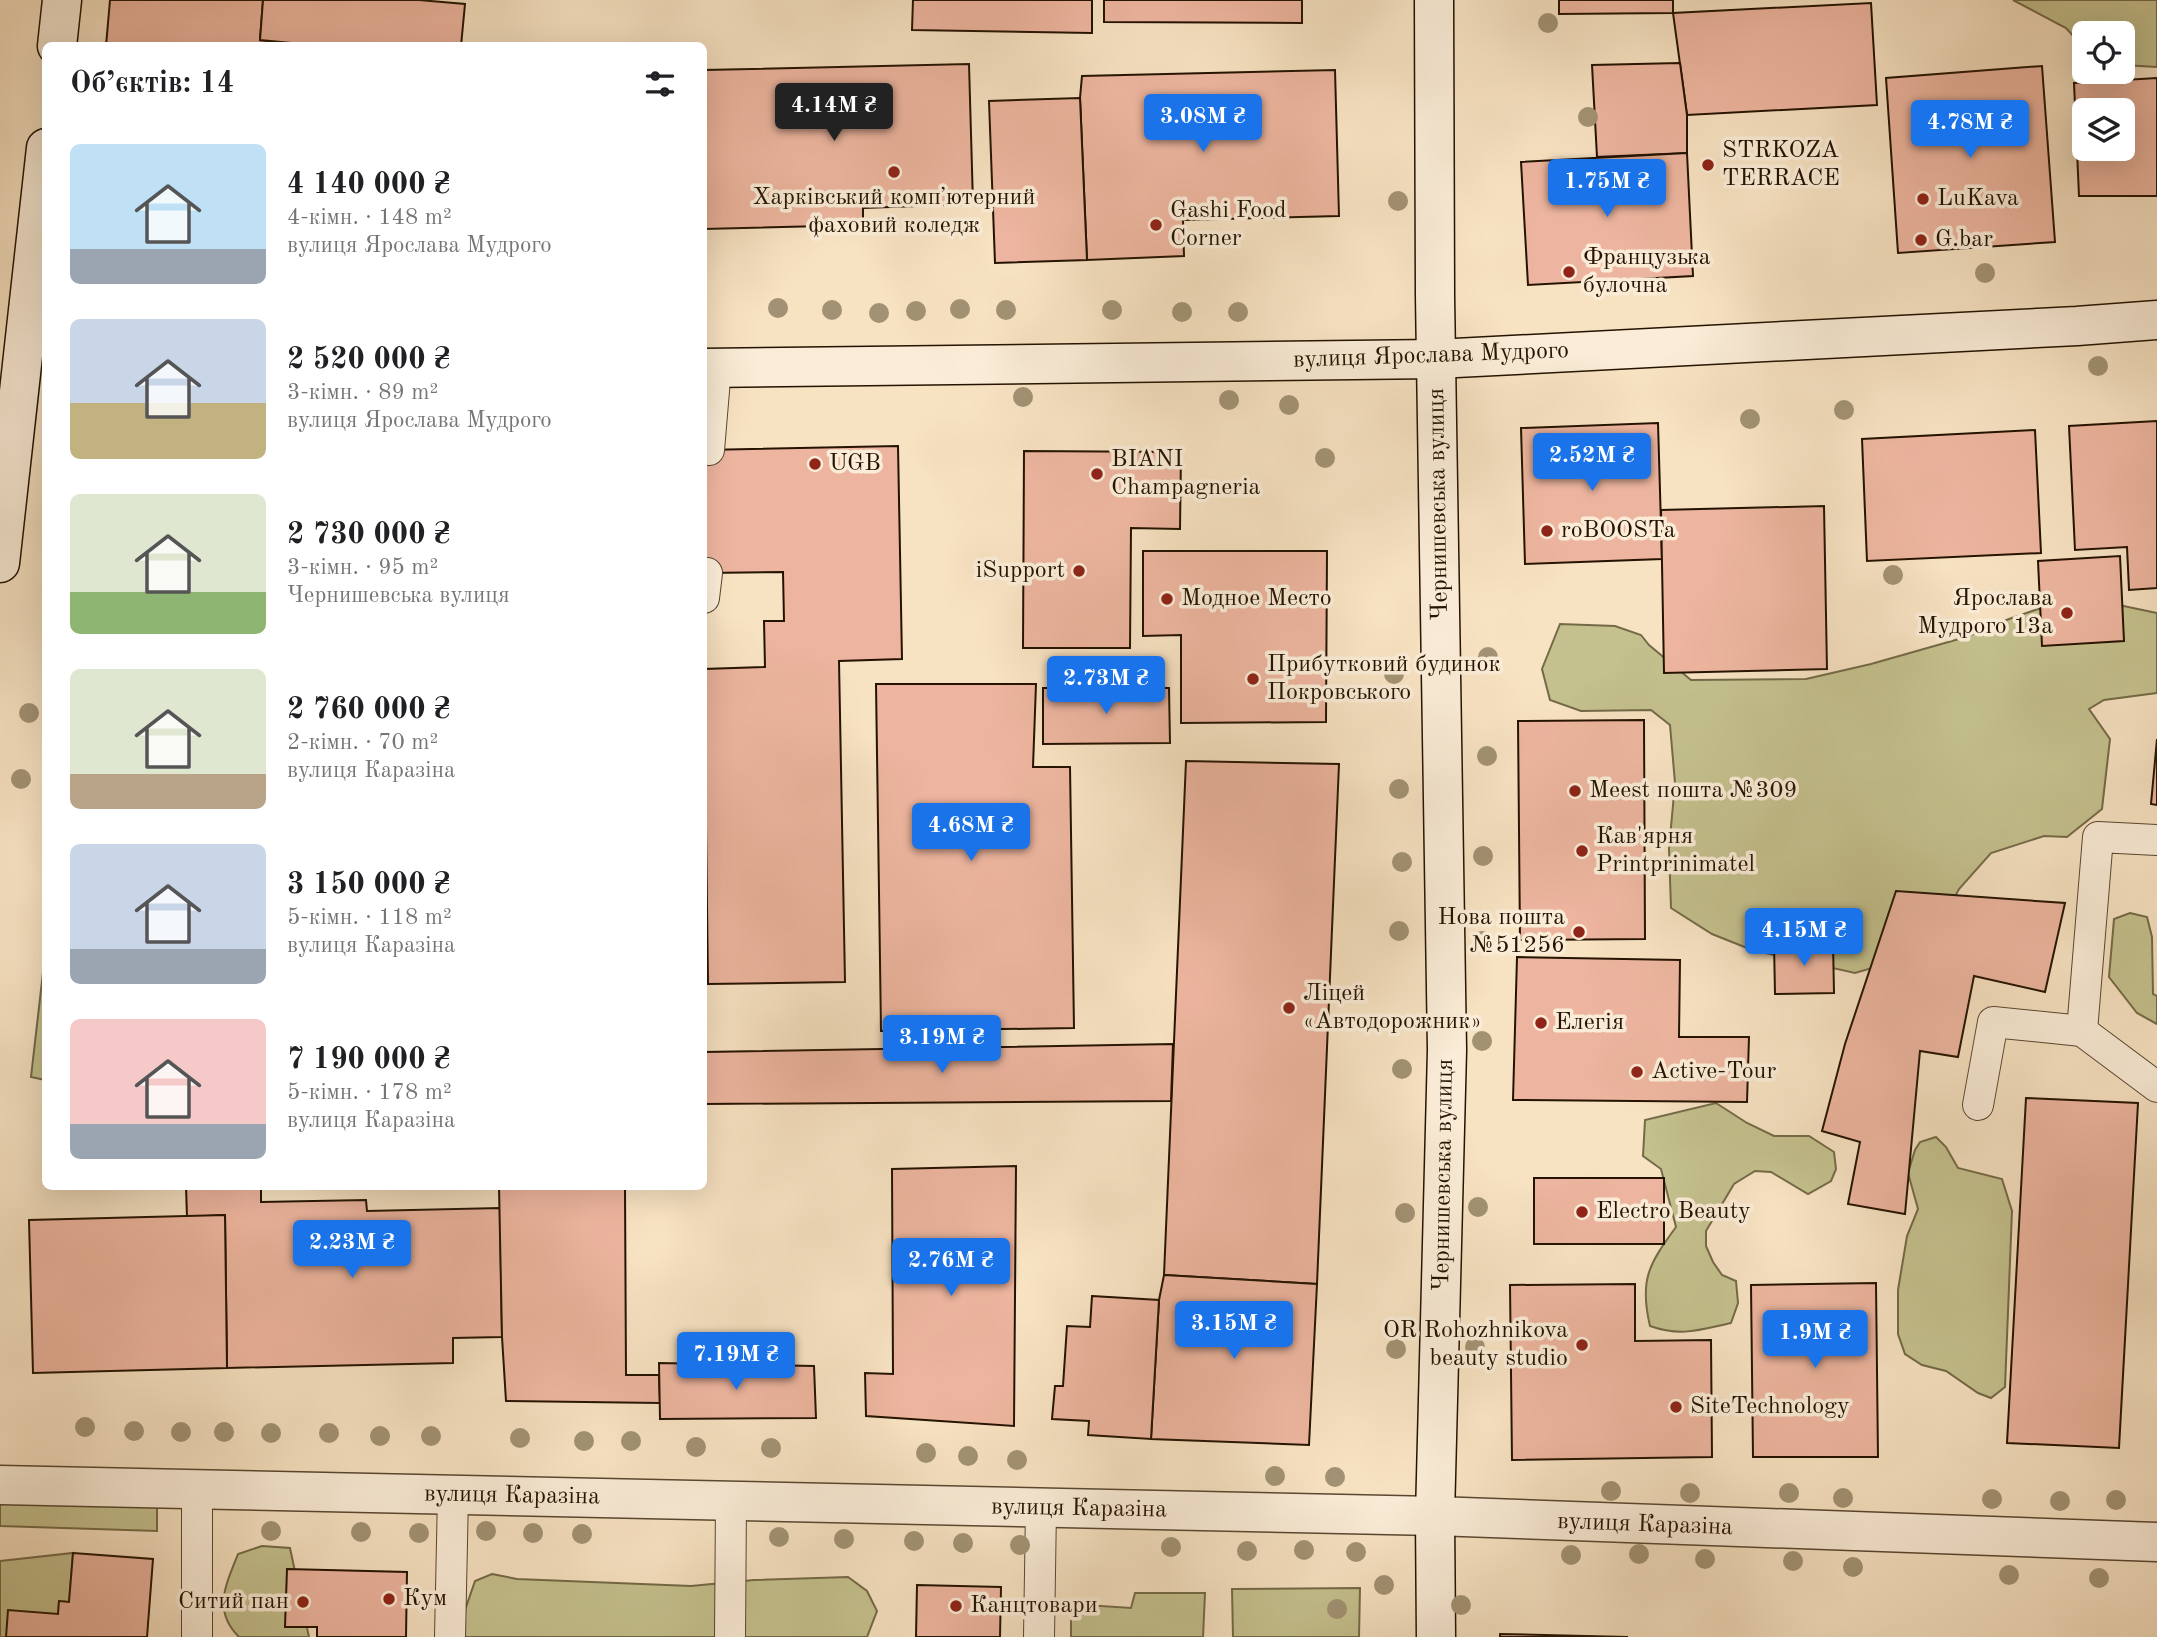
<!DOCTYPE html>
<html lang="uk">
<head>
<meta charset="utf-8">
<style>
	body { margin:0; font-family:"Old Standard TT",serif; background:#f6f6f6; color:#202124; height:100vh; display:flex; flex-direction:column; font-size:26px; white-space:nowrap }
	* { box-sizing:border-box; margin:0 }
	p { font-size:23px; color:#757577 }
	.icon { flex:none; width:38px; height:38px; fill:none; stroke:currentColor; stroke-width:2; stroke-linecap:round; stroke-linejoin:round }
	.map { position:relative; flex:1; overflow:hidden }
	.panel { position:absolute; left:42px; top:42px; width:665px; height:1148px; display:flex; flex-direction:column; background:#fff; border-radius:10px; box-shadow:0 7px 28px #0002 }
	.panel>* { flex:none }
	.controls { position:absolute; left:2072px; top:21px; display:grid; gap:14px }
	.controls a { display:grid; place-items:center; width:63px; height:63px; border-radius:10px; background:#fff; box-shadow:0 7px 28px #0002; font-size:35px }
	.price { position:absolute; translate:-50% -60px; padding:0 16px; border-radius:7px; background:#1a73e8; color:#fff; font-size:23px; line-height:46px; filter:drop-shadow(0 2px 4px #0008) }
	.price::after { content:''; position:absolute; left:50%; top:42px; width:21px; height:16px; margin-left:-10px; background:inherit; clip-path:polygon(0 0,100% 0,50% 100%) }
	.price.current { background:#222; color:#fff }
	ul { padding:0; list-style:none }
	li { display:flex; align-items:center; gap:21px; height:175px; padding:0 28px }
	li span { display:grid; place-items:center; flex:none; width:196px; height:140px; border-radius:10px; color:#555 }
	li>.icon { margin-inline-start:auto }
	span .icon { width:84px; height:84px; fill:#fffc; stroke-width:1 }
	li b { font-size:30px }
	h2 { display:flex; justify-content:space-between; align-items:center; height:84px; padding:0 28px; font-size:30px }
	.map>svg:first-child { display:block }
	.green { fill:#c4c18e; stroke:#746a47; stroke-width:2 }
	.building { fill:#edb59f; stroke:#241300; stroke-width:2; fill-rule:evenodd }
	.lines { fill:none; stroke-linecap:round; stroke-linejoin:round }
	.lane-casing { stroke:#594730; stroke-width:32 }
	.street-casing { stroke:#594730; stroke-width:41 }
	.secondary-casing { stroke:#241300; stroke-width:41 }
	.lane { stroke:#faecd7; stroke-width:30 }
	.street { stroke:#faecd7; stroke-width:38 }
	.secondary { stroke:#faecd7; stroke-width:38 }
	.tree { fill:#a29273 }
	.poi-dot { fill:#8f2418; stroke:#faecd7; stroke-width:2.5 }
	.labels { text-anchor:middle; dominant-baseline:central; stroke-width:7; stroke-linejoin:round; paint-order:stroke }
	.poi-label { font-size:24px; fill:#241300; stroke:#faecd7; text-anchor:start }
	.street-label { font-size:24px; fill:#241300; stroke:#faecd7 }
</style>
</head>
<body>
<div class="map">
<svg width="2157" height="1637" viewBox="0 0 2157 1637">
	<rect width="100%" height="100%" fill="#f7e2c2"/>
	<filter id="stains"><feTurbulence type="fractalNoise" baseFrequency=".00286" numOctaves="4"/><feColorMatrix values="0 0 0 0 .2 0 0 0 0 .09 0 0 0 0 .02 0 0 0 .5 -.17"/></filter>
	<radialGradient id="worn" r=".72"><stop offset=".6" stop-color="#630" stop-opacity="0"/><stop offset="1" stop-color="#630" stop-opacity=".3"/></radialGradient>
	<g class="green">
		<polygon points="2013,0 2157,0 2157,67 2123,65 2123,33 2084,33 2084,48 2066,28"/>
		<polygon points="2076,596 2157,613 2157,693 2104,700 2089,709 2110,739 2102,809 2067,837 2044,836 1991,853 1959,889 1924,953 1855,973 1752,950 1712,934 1671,908 1669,849 1675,783 1670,725 1651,710 1581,711 1550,700 1542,669 1560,624 1615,626 1641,635 1649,645 1691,680 1806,679 1871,664 1966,637 2009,619"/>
		<polygon points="2130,913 2147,917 2152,937 2153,994 2157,996 2157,1024 2137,1013 2109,977 2114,919"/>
		<polygon points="45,955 46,1080 45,1080 31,1077"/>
		<path d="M1716,1103L1747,1123L1774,1136H1809L1834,1152L1836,1169L1831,1181L1808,1194L1771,1172L1755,1171L1734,1184L1706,1231V1246L1713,1262L1722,1275L1736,1281L1738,1303L1731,1323C1699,1330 1681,1337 1650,1326C1639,1280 1649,1264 1676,1227L1661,1169L1643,1156L1645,1120Z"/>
		<polygon points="1936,1137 1946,1147 1958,1168 2002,1179 2012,1211 2005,1387 1991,1398 1978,1393 1946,1371 1922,1365 1905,1354 1898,1334 1898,1290 1907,1236 1918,1209 1908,1173 1915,1150 1920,1142"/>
		<polygon points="0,1503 157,1507 157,1531 0,1526"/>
		<path d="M262,1546L290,1548L309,1637H239C212,1610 226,1585 238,1554Z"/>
		<polygon points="73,1553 69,1602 59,1601 58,1614 6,1637 0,1637 0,1561"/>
		<polygon points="492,1574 517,1579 691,1586 754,1580 848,1577 867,1591 877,1611 867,1637 463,1637 464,1613 475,1581"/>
		<polygon points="1360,1588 1359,1637 1233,1637 1232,1589"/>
		<polygon points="1135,1593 1205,1593 1203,1637 1071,1637 1071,1604 1131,1608"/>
	</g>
	<g class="building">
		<polygon points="110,0 263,0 260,40 322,46 106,46"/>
		<polygon points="263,0 419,0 465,4 461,46 322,46 260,40"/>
		<polygon points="913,0 1092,0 1092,33 912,30"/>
		<polygon points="1104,0 1302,0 1302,23 1104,22"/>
		<polygon points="1559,0 1673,0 1673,13 1559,14"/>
		<polygon points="1871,3 1877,105 1687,115 1673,13"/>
		<polygon points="1680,63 1687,115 1687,153 1597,157 1592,65"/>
		<polygon points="969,64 973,204 863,208 863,225 704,229 704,70"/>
		<polygon points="2042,66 2055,242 1898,253 1886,78"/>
		<polygon points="1335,70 1339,216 1183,220 1184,256 1087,260 1080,98 1082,76"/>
		<path d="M2157,78V196H2079L2074,83ZM2084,110H2123V149H2084Z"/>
		<polygon points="1080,98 1087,260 995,263 989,101"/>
		<polygon points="1687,153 1693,276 1528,285 1521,162"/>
		<polygon points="2157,421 2157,588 2129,590 2127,547 2075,550 2069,426"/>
		<polygon points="1658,423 1662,559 1525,564 1521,428"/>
		<polygon points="2035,430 2041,553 1867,561 1862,439"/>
		<polygon points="898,446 902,659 839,661 845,982 708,984 704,669 765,667 764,621 784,621 783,572 704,573 704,450"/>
		<polygon points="1024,451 1181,452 1180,529 1131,528 1130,648 1023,648"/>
		<polygon points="1824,506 1827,669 1664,673 1661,510"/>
		<polygon points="1143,551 1327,551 1326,722 1181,723 1181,635 1143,636"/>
		<polygon points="2120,556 2124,641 2042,646 2038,561"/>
		<polygon points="876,684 1036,684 1033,767 1070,767 1074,1028 881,1031"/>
		<polygon points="1043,688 1169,688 1170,743 1043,744"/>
		<polygon points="1644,720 1645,939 1520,940 1518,721"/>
		<polygon points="2157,739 2157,805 2151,804"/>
		<polygon points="1186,761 1339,764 1317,1284 1164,1275"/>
		<polygon points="1896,891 2065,903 2045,992 1974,976 1958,1057 1920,1051 1905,1214 1848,1204 1860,1142 1822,1131 1845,1044"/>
		<polygon points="1833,942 1834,993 1775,994 1774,943"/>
		<polygon points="1517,957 1680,960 1679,1037 1749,1037 1747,1102 1513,1100"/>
		<polygon points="1173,1044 1171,1101 704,1104 704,1052"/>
		<polygon points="2026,1098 2138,1103 2119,1448 2007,1443"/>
		<polygon points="1016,1166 1014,1426 866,1416 865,1373 893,1374 892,1169"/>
		<rect x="1534" y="1178" width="130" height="66"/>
		<polygon points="186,1186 261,1186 261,1202 366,1200 367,1211 500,1208 502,1337 453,1338 453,1363 227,1368 225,1215 187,1217"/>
		<polygon points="499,1186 625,1186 626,1375 659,1375 660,1403 506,1401 502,1337"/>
		<polygon points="225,1215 227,1368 33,1373 29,1220"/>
		<polygon points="1164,1275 1317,1284 1309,1445 1151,1439 1159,1300"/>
		<polygon points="1876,1283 1878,1457 1753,1457 1751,1285"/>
		<polygon points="1635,1284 1635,1341 1711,1340 1712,1457 1512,1460 1510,1285"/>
		<polygon points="1092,1296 1159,1300 1151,1439 1088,1435 1089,1421 1052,1419 1055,1386 1063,1386 1067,1326 1090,1327"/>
		<polygon points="659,1363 814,1366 816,1418 660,1419"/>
		<polygon points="73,1553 153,1559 147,1637 6,1637 8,1610 58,1614 59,1601 69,1602"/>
		<polygon points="287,1569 407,1572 406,1637 317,1637 317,1627 285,1627"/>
		<polygon points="917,1585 1001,1587 1000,1637 916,1637"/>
		<polygon points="1500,1634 1628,1637 1500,1637"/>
	</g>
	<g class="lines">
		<defs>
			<g id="lane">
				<polyline points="709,450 716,367"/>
				<polyline points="704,598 707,573"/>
				<polyline points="2082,1031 2157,1087"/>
				<polyline points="1978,1105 1993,1022 2082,1031 2098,837 2157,840"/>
				<polyline points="197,1637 197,1490"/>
				<polyline points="450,1637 453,1495"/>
				<polyline points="730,1637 731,1501"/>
				<polyline points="1039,1637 1041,1508"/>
			</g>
			<polyline id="street" points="0,1485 1435,1516 2157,1542"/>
			<g id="secondary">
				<polyline points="1434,0 1435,296 1447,1050 1435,1516 1436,1637"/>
				<polyline points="57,46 62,0"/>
				<polyline points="704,368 1436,359 2077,326 2157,320"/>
				<polyline points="0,563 46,148"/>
			</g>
		</defs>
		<use href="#lane" class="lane-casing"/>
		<use href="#street" class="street-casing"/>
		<use href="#secondary" class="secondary-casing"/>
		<use href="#lane" class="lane"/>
		<use href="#street" class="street"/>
		<use href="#secondary" class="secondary"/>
	</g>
	<g class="tree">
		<circle cx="1548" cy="23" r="10"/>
		<circle cx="1588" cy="117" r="10"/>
		<circle cx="1398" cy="201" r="10"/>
		<circle cx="1985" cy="273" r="10"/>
		<circle cx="778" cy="308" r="10"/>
		<circle cx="960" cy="309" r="10"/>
		<circle cx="832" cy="310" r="10"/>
		<circle cx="1006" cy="310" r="10"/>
		<circle cx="1112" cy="310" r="10"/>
		<circle cx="916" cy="311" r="10"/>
		<circle cx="1182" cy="312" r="10"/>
		<circle cx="1238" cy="312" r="10"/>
		<circle cx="879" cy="313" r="10"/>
		<circle cx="2098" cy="366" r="10"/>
		<circle cx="1023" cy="397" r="10"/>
		<circle cx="1229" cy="400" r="10"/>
		<circle cx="1289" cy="405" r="10"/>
		<circle cx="1844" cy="410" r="10"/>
		<circle cx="1750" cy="419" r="10"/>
		<circle cx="1325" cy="458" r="10"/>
		<circle cx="1893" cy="575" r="10"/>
		<circle cx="1488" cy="657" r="10"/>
		<circle cx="1394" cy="674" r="10"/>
		<circle cx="29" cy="713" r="10"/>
		<circle cx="1487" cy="756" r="10"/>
		<circle cx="21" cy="779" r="10"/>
		<circle cx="1399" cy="789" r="10"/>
		<circle cx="1483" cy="856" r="10"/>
		<circle cx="1402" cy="862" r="10"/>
		<circle cx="1399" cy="931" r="10"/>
		<circle cx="1482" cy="941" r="10"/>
		<circle cx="1482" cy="1041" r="10"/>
		<circle cx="1402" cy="1069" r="10"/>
		<circle cx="1478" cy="1207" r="10"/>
		<circle cx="1405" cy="1213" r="10"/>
		<circle cx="1475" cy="1347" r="10"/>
		<circle cx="1396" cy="1349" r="10"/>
		<circle cx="85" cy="1427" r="10"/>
		<circle cx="134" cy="1431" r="10"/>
		<circle cx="181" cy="1432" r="10"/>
		<circle cx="224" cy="1432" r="10"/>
		<circle cx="271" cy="1433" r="10"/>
		<circle cx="329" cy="1433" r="10"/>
		<circle cx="380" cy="1436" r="10"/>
		<circle cx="431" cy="1436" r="10"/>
		<circle cx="520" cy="1438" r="10"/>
		<circle cx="584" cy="1441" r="10"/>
		<circle cx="631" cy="1441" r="10"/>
		<circle cx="696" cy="1447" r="10"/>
		<circle cx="771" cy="1448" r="10"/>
		<circle cx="926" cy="1453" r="10"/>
		<circle cx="968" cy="1456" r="10"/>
		<circle cx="1017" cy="1460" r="10"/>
		<circle cx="1275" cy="1476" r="10"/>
		<circle cx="1335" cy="1477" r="10"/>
		<circle cx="1611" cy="1491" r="10"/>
		<circle cx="1690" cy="1493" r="10"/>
		<circle cx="1789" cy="1493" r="10"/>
		<circle cx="1843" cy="1498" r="10"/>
		<circle cx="1992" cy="1499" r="10"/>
		<circle cx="2116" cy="1500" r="10"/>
		<circle cx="2060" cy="1501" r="10"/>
		<circle cx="271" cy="1531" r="10"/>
		<circle cx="486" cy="1531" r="10"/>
		<circle cx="361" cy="1532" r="10"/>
		<circle cx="419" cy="1533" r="10"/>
		<circle cx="533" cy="1533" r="10"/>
		<circle cx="582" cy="1534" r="10"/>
		<circle cx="779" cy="1537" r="10"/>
		<circle cx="844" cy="1539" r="10"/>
		<circle cx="914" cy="1541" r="10"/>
		<circle cx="963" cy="1543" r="10"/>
		<circle cx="1020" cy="1545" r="10"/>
		<circle cx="1171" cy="1547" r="10"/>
		<circle cx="1304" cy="1550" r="10"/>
		<circle cx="1247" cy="1551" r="10"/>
		<circle cx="1356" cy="1552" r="10"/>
		<circle cx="1639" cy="1554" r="10"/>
		<circle cx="1571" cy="1555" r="10"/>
		<circle cx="1705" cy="1559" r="10"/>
		<circle cx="1793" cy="1561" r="10"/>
		<circle cx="1853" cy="1567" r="10"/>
		<circle cx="2009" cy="1575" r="10"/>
		<circle cx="2099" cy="1578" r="10"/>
		<circle cx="1384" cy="1585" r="10"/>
		<circle cx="1461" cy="1605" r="10"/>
		<circle cx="1337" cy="1609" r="10"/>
	</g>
	<g class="poi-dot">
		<circle cx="1708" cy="165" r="7"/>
		<circle cx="894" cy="172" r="7"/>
		<circle cx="1923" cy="199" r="7"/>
		<circle cx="1156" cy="225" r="7"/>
		<circle cx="1921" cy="240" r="7"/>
		<circle cx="1569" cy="272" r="7"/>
		<circle cx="815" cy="464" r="7"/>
		<circle cx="1097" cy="474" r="7"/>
		<circle cx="1547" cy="531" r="7"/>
		<circle cx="1079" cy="571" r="7"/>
		<circle cx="1167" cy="599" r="7"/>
		<circle cx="2067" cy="613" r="7"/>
		<circle cx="1253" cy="679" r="7"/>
		<circle cx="1575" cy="791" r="7"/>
		<circle cx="1582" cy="851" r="7"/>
		<circle cx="1579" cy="932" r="7"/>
		<circle cx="1289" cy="1008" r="7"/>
		<circle cx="1541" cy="1023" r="7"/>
		<circle cx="1637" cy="1072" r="7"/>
		<circle cx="1582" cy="1212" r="7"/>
		<circle cx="1582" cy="1345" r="7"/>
		<circle cx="1676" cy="1407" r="7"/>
		<circle cx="389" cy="1599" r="7"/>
		<circle cx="303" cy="1602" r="7"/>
		<circle cx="956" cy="1606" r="7"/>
	</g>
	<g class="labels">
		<g class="poi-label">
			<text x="1722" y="151">STRKOZA<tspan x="1722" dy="28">TERRACE</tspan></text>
			<text x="894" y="198" text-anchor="middle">Харківський компʼютерний<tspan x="894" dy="28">фаховий коледж</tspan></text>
			<text x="1937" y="199">LuKava</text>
			<text x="1170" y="211">Gashi Food<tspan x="1170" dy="28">Corner</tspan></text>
			<text x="1935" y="240">G.bar</text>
			<text x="1583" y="258">Французька<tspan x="1583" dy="28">булочна</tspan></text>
			<text x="1111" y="460">BIANI<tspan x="1111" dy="28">Champagneria</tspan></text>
			<text x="829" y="464">UGB</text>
			<text x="1561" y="531">roBOOSTa</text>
			<text x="1065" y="571" text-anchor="end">iSupport</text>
			<text x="1181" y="599">Модное Место</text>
			<text x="2053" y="599" text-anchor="end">Ярослава<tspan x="2053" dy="28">Мудрого 13а</tspan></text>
			<text x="1267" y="665">Прибутковий будинок<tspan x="1267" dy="28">Покровського</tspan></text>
			<text x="1589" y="791">Meest пошта №309</text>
			<text x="1596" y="837">Кав'ярня<tspan x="1596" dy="28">Printprinimatel</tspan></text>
			<text x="1565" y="918" text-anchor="end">Нова пошта<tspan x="1565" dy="28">№51256</tspan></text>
			<text x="1303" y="994">Ліцей<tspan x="1303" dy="28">«Автодорожник»</tspan></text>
			<text x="1555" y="1023">Елегія</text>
			<text x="1651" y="1072">Active-Tour</text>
			<text x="1596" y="1212">Electro Beauty</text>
			<text x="1568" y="1331" text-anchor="end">OR Rohozhnikova<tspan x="1568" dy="28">beauty studio</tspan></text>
			<text x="1690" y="1407">SiteTechnology</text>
			<text x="403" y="1599">Кум</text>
			<text x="289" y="1602" text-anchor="end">Ситий пан</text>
			<text x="970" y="1606">Канцтовари</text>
		</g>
		<g class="street-label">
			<text transform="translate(1431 356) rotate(-2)">вулиця Ярослава Мудрого</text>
			<text transform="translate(1439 504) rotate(-91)">Чернишевська вулиця</text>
			<text transform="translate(1444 1175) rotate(-89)">Чернишевська вулиця</text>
			<text transform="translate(512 1496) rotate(1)">вулиця Каразіна</text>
			<text transform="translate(1079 1509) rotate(1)">вулиця Каразіна</text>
			<text transform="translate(1645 1525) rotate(2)">вулиця Каразіна</text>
		</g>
	</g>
	<rect width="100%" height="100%" filter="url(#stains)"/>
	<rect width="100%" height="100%" fill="url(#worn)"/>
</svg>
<div class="controls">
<a><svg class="icon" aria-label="locate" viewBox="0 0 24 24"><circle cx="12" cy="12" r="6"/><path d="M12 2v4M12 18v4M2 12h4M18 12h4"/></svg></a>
<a><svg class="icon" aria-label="layers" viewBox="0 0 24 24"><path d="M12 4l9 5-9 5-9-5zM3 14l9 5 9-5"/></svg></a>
</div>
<b class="price current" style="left:834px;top:143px">4.14M ₴</b>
<b class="price" style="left:1203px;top:154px">3.08M ₴</b>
<b class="price" style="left:1970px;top:160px">4.78M ₴</b>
<b class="price" style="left:1607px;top:219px">1.75M ₴</b>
<b class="price" style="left:1592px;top:493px">2.52M ₴</b>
<b class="price" style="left:1106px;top:716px">2.73M ₴</b>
<b class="price" style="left:971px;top:863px">4.68M ₴</b>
<b class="price" style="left:1804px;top:968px">4.15M ₴</b>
<b class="price" style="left:942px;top:1075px">3.19M ₴</b>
<b class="price" style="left:352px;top:1280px">2.23M ₴</b>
<b class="price" style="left:951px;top:1298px">2.76M ₴</b>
<b class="price" style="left:1234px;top:1361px">3.15M ₴</b>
<b class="price" style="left:1815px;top:1370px">1.9M ₴</b>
<b class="price" style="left:736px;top:1392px">7.19M ₴</b>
<section class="panel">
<h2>Об’єктів: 14<svg class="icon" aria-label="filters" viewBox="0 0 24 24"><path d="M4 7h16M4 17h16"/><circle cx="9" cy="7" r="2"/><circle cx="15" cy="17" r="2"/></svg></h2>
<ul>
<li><span style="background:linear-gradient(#bfe0f5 75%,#9aa5b1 0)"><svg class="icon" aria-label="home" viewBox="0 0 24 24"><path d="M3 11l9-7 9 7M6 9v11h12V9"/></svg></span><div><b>4 140 000 ₴</b><p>4-кімн. · 148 m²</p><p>вулиця Ярослава Мудрого</p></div></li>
<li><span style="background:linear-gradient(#c9d6e8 60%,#c2b280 0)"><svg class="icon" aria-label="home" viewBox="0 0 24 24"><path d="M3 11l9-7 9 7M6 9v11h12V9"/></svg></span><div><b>2 520 000 ₴</b><p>3-кімн. · 89 m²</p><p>вулиця Ярослава Мудрого</p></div></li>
<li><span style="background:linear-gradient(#dfe7d0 70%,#8fb573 0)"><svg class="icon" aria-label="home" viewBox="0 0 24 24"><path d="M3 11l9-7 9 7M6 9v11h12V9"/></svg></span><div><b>2 730 000 ₴</b><p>3-кімн. · 95 m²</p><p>Чернишевська вулиця</p></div></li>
<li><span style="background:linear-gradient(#dfe7d0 75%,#b9a48a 0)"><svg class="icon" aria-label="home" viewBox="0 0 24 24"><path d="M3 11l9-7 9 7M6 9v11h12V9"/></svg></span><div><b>2 760 000 ₴</b><p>2-кімн. · 70 m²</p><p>вулиця Каразіна</p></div></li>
<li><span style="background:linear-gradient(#c9d6e8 75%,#9aa5b1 0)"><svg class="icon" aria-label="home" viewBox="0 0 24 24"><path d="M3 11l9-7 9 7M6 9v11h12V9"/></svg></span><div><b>3 150 000 ₴</b><p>5-кімн. · 118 m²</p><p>вулиця Каразіна</p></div></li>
<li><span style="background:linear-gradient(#f6c9c9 75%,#9aa5b1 0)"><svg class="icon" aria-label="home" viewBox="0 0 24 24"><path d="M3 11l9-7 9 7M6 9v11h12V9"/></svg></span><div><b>7 190 000 ₴</b><p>5-кімн. · 178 m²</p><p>вулиця Каразіна</p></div></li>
</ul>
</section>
</div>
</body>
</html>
